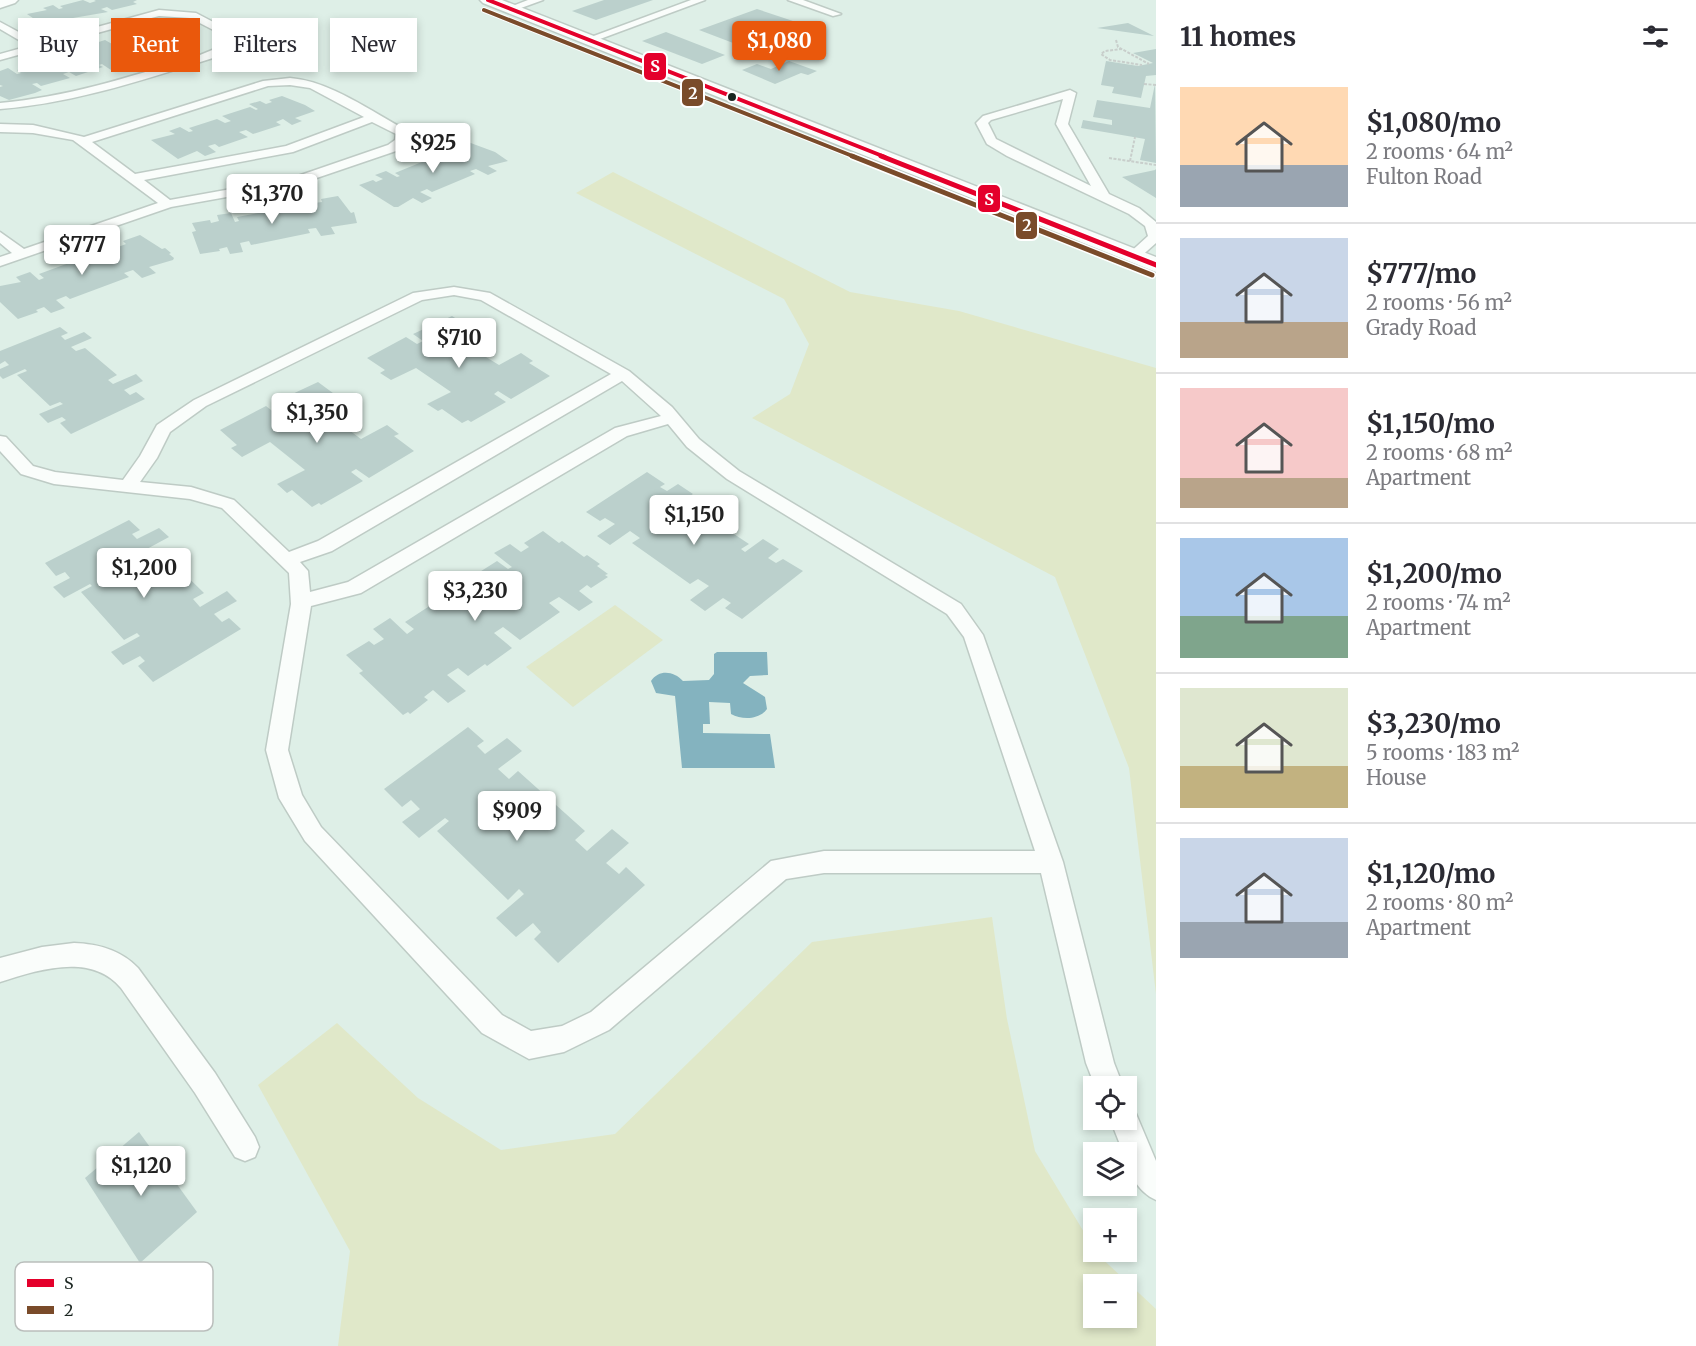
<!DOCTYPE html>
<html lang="en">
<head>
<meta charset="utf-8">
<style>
	body { margin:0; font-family:Merriweather,serif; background:#f2f2f3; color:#2b2b33; height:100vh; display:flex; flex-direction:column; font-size:22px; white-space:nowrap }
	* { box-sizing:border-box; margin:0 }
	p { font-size:20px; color:#7c7c81 }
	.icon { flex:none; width:33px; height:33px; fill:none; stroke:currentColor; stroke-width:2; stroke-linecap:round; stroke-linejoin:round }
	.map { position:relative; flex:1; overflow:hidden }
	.side { display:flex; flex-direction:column; background:#fff; width:540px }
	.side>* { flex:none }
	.guide { position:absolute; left:18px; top:18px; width:570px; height:54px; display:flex; gap:12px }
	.buttons { position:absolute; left:1083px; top:1076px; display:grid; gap:12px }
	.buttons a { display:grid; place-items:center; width:54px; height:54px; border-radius:0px; background:#fff; box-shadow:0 3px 9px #0003; font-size:30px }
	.price { position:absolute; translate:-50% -51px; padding:0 14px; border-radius:6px; background:#fff; color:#222; font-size:20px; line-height:39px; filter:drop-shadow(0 2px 3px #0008) }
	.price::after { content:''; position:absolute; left:50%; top:36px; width:18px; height:14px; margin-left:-9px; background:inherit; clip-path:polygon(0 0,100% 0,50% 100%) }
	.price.on { background:#ea580c; color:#fff }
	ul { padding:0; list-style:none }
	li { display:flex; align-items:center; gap:18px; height:150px; padding:0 24px }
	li+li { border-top:2px solid #e1e1e2 }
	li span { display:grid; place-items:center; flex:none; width:168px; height:120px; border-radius:0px; color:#555 }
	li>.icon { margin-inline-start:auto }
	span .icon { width:72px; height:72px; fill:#fffc; stroke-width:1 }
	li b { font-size:26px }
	h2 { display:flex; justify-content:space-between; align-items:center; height:72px; padding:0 24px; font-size:26px }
	.tag { padding:0 21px; border-radius:0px; background:#fff; box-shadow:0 3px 9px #0003; font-size:21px; line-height:54px }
	.tag.on { background:#ea580c; color:#fff }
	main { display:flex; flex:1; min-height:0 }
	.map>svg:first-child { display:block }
	.green { fill:#e0e8c9; fill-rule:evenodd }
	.water { fill:#84b3bf }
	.building { fill:#bbd0cc }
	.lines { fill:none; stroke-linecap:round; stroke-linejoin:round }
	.service-casing { stroke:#becbc5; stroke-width:3 }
	.tertiary-casing { stroke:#becbc5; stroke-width:3 }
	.path { stroke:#c8cecb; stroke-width:2; stroke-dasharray:3 1.5; stroke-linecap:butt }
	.service { fill:#fafdfb; fill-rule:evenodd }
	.tertiary { fill:#fafdfb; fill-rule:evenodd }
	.bus-1-far1-casing { stroke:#fff; stroke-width:6 }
	.bus-1-casing { stroke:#fff; stroke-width:8 }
	.bus-2-far1-casing { stroke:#fff; stroke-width:6 }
	.bus-2-casing { stroke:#fff; stroke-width:8 }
	.bus-1-far1 { stroke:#e4002b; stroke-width:4 }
	.bus-1 { stroke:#e4002b; stroke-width:5 }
	.bus-2-far1 { stroke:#7a4b2a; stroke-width:4 }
	.bus-2 { stroke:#7a4b2a; stroke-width:5 }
	.bus-dot { fill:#1a2520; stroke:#fff; stroke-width:2 }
	.key { fill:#fff; stroke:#babebc; stroke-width:1.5 }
	.key-label { font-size:16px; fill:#1a2520 }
	.line-badge { stroke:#fff; stroke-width:2 }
	.badge-label { font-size:16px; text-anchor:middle; font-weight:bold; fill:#fff }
</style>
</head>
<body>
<main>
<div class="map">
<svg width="1156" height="1346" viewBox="0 0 1156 1346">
	<rect width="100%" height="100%" fill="#deefe7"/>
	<g class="green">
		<polygon points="613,172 850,292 959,311 1156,368 1156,994 1129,768 1055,577 752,418 790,394 809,344 784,299 576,193"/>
		<polygon points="615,605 663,640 573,707 526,667"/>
		<path d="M992,917L1007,1019L1035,1151L1093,1247L1094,1251L1156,1309V1346H338L350,1251L258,1085L337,1023L418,1098L501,1150L615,1134L812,942ZM1094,1284H1126V1317H1094Z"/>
	</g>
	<path class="water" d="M717,652H767L768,675L750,676L743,683L765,697L767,709C759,720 742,720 731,714L730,703L709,702L710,724H703V733L770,734L775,768H682L675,696L656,693L651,681C659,669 674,671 683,681L709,680L714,674V654Z"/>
	<g class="building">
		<polygon points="83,0 90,3 96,1 94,0 137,0 133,2 137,4 112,10 107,7 101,9 108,12 73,18 79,22 69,25 64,22 46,27 27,14 47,10 43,8 53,5 59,9 63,8 60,6"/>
		<polygon points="604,0 653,0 596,20 572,11"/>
		<polygon points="757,9 799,23 741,46 699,30"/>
		<polygon points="1128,23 1154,36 1097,28"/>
		<polygon points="666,32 725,55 702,64 642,41"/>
		<polygon points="105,40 142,61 111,70 102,64 99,65 103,67 76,76 69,72 63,74 70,78 41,86 37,83 32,84 42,90 35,93 9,100 0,96 0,87 3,86 0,85 0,71 8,68 17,74 21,73 17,70 44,62 50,66 56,64 50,60 78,53 86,54 77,49"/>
		<polygon points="1156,49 1156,75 1146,76 1141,98 1112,93 1114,87 1101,85 1106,61 1138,66 1153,63 1133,53"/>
		<polygon points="789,61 817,71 808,75 801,73 775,84 742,70 757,64 771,69"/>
		<polygon points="1155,84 1156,163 1140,160 1145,139 1081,128 1083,120 1112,125 1112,120 1093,117 1097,100 1150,108"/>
		<polygon points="282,96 305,105 315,111 295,118 302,121 292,125 283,119 276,122 281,125 253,134 246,130 239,132 248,137 219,147 215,144 208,146 216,152 205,156 197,151 178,159 151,140 175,134 169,131 180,127 189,132 193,131 189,128 217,119 225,123 231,121 222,116 250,107 256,110 258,109 249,104 260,101 266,104 272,102 269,100"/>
		<polygon points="468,142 495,152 508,161 488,166 497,171 488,175 476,169 470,171 475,174 432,192 427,189 420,192 432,198 422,203 413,198 398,207 394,207 359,185 373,180 376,182 383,179 375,175 386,171 397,177 400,176 395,173 439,155 447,157 436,151 446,147 453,151 459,148 455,147"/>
		<polygon points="1156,169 1156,198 1122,177 1155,170"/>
		<polygon points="338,196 351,213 354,212 357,223 331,227 335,234 321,236 316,228 308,229 310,233 251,245 249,241 240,243 243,252 230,254 227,247 219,249 220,251 200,254 192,232 196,231 192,223 210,220 211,223 219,221 217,215 231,213 235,222 239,221 237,217 296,206 298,209 302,209 298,201 311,198 314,203 322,202 321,199"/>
		<polygon points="140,235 162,249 165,248 171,253 169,254 174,258 173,260 149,267 156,273 142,278 133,270 124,273 129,277 70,299 66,296 56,300 65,308 51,313 44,307 36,310 38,312 18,319 0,302 0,286 21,282 16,277 30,272 39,280 44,278 39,274 99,252 104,256 108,254 98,247 112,242 118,247 126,244 123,241"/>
		<polygon points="452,316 471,328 475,326 485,332 463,343 499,365 521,353 533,361 529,363 550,376 511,399 498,391 494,394 506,402 471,422 468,420 462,423 442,409 438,411 427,404 451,392 416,368 391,380 380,373 385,370 367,358 406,337 417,344 423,341 413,334"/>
		<polygon points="60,327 68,333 61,336 65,340 84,332 92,338 71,347 76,351 85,348 117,375 108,380 113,384 136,374 143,381 124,390 130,395 136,392 145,399 71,434 60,423 66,420 62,417 48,423 39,414 63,404 60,402 50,406 17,375 27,371 25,369 3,379 0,376 0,369 9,365 5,361 0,364 0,351"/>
		<polygon points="318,382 337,396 341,394 351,400 326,413 361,439 387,425 399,434 394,436 414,451 369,478 356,469 351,472 363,481 321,505 319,503 312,507 292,490 287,493 277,484 305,470 270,442 242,457 231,448 237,445 220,430 266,406 276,414 283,411 273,403"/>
		<polygon points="647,472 665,484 660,487 667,491 678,484 693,494 675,506 679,509 687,503 749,544 741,549 745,552 763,539 779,549 768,558 776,563 783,559 803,571 742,619 725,608 731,603 723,598 705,611 690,600 709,586 698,579 690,584 632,543 640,538 630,531 610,545 597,536 615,524 605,518 600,521 586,512"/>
		<polygon points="129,520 140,530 132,534 137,539 159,528 169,537 145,550 151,557 161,551 204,593 193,599 200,607 227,591 237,601 214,614 222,622 229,618 241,629 153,682 138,666 145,661 140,656 123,665 111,652 140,636 137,633 124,640 81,592 92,586 90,584 64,598 53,587 70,578 65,572 56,576 45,563"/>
		<polygon points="543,531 559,543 562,541 584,557 587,555 600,564 597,566 608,574 605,575 608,577 591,588 587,585 579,591 593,602 579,611 559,597 549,603 560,612 520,640 503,627 494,633 512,648 487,666 485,664 468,676 458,668 447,675 466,691 448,703 433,690 424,697 428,700 410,714 408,712 403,715 359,673 363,671 346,655 369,641 374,645 384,639 373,629 390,618 407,634 414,629 405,622 448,594 463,607 473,601 456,587 497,561 508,569 512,567 494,553 510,544 521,552 529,547 524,543"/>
		<polygon points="468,727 484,741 477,746 485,754 507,738 522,751 498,769 509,779 518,771 585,831 575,840 587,851 612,829 629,843 606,863 619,874 626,867 645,885 558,963 534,939 541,932 533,923 516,937 496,918 524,894 519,889 508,900 437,831 449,821 445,818 419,838 402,822 420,809 411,800 402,807 384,789"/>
		<polygon points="139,1132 197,1212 140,1263 85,1178"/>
	</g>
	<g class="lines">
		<defs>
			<g id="service">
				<polygon points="528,0 543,0 510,12 505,9"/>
				<polygon points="691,0 705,0 592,42 583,40"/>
				<polygon points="788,0 803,0 841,14 833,16"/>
				<path d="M159,10L196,13L238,35L237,46L226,54C151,77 78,103 0,109V103C66,97 127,78 190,58L126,25L0,60V54L29,46L0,29V22L39,43ZM159,16L190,18L229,38L227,44L200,55L136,22Z"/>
				<path d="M290,78C330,81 372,112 406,130L407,141L396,151L299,184L171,207L0,266V257L12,253L0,243V232L24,249L158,203L73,140L33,133L0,132V124L33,125L84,137L263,81ZM290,85L310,88L364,117L286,146L135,174L92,142L268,86ZM372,122L396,134L395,140L388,145L292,178L170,200L144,180L293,152Z"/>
				<path d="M1070,90L1076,93L1068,124L1109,194L1139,208L1156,222V243L1138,259L1133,260L1126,256L1148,236L1145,226L1129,214L1007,156L987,144L976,123L983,116ZM1063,99L1056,124L1091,186L996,139L988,123L991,120Z"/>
				<path d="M454,287L490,293L629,371L672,407L699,439L739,471L961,604L983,635L1063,862L1114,1063L1123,1086H1095L1086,1063L1041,873H824L786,879L609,1030L564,1052L529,1059L482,1033L305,841L279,798L266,750L291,604L289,573L222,508L190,499L54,484L21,474L0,451V436L6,437L33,466L55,472L123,480L140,456L157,425L194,400L413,293ZM454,295L481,300L611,374L318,541L289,552L234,500L191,487L140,482L157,458L170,432L206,406L422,300ZM622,381L661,416L615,428L348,582L310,592L308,571L300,562L332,551ZM668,424L687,447L727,479L947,614L964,637L1035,851H824L771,861L591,1012L562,1026L531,1031L502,1015L321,827L302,795L288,750L311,606L361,593L627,436Z"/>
				<path d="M74,943C99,944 121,950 138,968L215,1073L255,1137L259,1147L255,1157L245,1161L235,1157L195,1093L121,988C91,952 38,970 0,982V958L42,947Z"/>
				<path d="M1126,1106L1134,1109L1156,1161V1200C1138,1192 1126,1171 1126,1152H1123L1110,1119H1126Z"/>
			</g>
			<g id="tertiary">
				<polygon points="0,0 18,0 15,3 0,8"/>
				<polygon points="480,0 502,0 1156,257 1156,272 483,3"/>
			</g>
		</defs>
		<use href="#service" class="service-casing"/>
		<use href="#tertiary" class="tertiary-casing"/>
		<g class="path">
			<polyline points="1116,40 1118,47 1149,64"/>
			<polyline points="1122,49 1105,51 1101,54 1110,60 1142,65"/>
			<polyline points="1144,84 1156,85"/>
			<polyline points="1109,158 1156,165"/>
			<polyline points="1130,161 1135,137"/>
		</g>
		<use href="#service" class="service"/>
		<use href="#tertiary" class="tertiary"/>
		<defs>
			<polyline id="bus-1-far1" points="488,0 885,157"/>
			<polyline id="bus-1" points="881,156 1156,265"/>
			<polyline id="bus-2-far1" points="484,10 855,157"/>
			<polyline id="bus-2" points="852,156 1152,275"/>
		</defs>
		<use href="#bus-1-far1" class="bus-1-far1-casing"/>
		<use href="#bus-1" class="bus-1-casing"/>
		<use href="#bus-2-far1" class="bus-2-far1-casing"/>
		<use href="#bus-2" class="bus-2-casing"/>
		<use href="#bus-1-far1" class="bus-1-far1"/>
		<use href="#bus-1" class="bus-1"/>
		<use href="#bus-2-far1" class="bus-2-far1"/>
		<use href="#bus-2" class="bus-2"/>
	</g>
	<circle class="bus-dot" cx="732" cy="97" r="5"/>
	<rect x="15" y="1262" width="198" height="69" rx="9" class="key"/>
	<rect x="27" y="1279" width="27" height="8" fill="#e4002b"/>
	<rect x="27" y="1306" width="27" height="8" fill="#7a4b2a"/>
	<g class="key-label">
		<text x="64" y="1289">S</text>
		<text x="64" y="1316">2</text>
	</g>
	<g class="line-badge">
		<rect x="643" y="52" width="24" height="29" rx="6" fill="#e4002b"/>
		<rect x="681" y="78" width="23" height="29" rx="6" fill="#7a4b2a"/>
		<rect x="977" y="184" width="24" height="29" rx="6" fill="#e4002b"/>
		<rect x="1015" y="211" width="23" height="29" rx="6" fill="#7a4b2a"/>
	</g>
	<g class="badge-label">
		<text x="655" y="72">S</text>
		<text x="693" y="99">2</text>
		<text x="989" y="205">S</text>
		<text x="1027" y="231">2</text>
	</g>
</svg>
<div class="buttons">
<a><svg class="icon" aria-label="locate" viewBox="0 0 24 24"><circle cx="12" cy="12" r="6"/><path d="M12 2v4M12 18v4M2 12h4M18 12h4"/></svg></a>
<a><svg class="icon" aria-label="layers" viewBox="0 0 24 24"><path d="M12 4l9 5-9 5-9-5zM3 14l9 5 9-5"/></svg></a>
<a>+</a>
<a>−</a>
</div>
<b class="price on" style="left:779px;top:72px">$1,080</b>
<b class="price" style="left:433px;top:174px">$925</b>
<b class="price" style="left:272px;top:225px">$1,370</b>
<b class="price" style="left:82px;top:276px">$777</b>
<b class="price" style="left:459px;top:369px">$710</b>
<b class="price" style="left:317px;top:444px">$1,350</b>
<b class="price" style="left:694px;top:546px">$1,150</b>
<b class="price" style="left:144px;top:599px">$1,200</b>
<b class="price" style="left:475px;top:622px">$3,230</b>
<b class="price" style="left:517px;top:842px">$909</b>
<b class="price" style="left:141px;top:1197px">$1,120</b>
<div class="guide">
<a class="tag">Buy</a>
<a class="tag on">Rent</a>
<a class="tag">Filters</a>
<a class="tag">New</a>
</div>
</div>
<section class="side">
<h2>11 homes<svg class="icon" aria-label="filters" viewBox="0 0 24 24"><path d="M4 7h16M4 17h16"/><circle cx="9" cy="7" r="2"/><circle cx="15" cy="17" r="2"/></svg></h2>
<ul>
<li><span style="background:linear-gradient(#ffd9b3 65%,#9aa5b1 0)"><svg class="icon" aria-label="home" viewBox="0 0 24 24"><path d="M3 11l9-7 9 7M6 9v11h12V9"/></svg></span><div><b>$1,080/mo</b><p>2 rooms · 64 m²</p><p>Fulton Road</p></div></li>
<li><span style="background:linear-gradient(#c9d6e8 70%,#b9a48a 0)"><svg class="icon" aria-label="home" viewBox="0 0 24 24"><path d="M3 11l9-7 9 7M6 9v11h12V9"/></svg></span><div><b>$777/mo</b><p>2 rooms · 56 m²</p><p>Grady Road</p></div></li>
<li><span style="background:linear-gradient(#f6c9c9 75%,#b9a48a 0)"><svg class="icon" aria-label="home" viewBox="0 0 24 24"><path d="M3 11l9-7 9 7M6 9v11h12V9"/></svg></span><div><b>$1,150/mo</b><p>2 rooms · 68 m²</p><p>Apartment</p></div></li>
<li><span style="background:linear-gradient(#a9c7e8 65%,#7fa58c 0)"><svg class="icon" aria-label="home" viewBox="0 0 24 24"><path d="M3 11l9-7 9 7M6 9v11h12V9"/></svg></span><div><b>$1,200/mo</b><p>2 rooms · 74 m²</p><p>Apartment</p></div></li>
<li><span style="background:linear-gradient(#dfe7d0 65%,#c2b280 0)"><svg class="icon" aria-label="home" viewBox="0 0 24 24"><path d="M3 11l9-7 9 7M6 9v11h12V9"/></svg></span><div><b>$3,230/mo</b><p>5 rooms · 183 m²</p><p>House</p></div></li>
<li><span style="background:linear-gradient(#c9d6e8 70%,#9aa5b1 0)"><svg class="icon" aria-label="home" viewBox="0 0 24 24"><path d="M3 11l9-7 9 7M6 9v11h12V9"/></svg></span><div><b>$1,120/mo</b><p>2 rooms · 80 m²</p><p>Apartment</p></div></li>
</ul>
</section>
</main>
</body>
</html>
